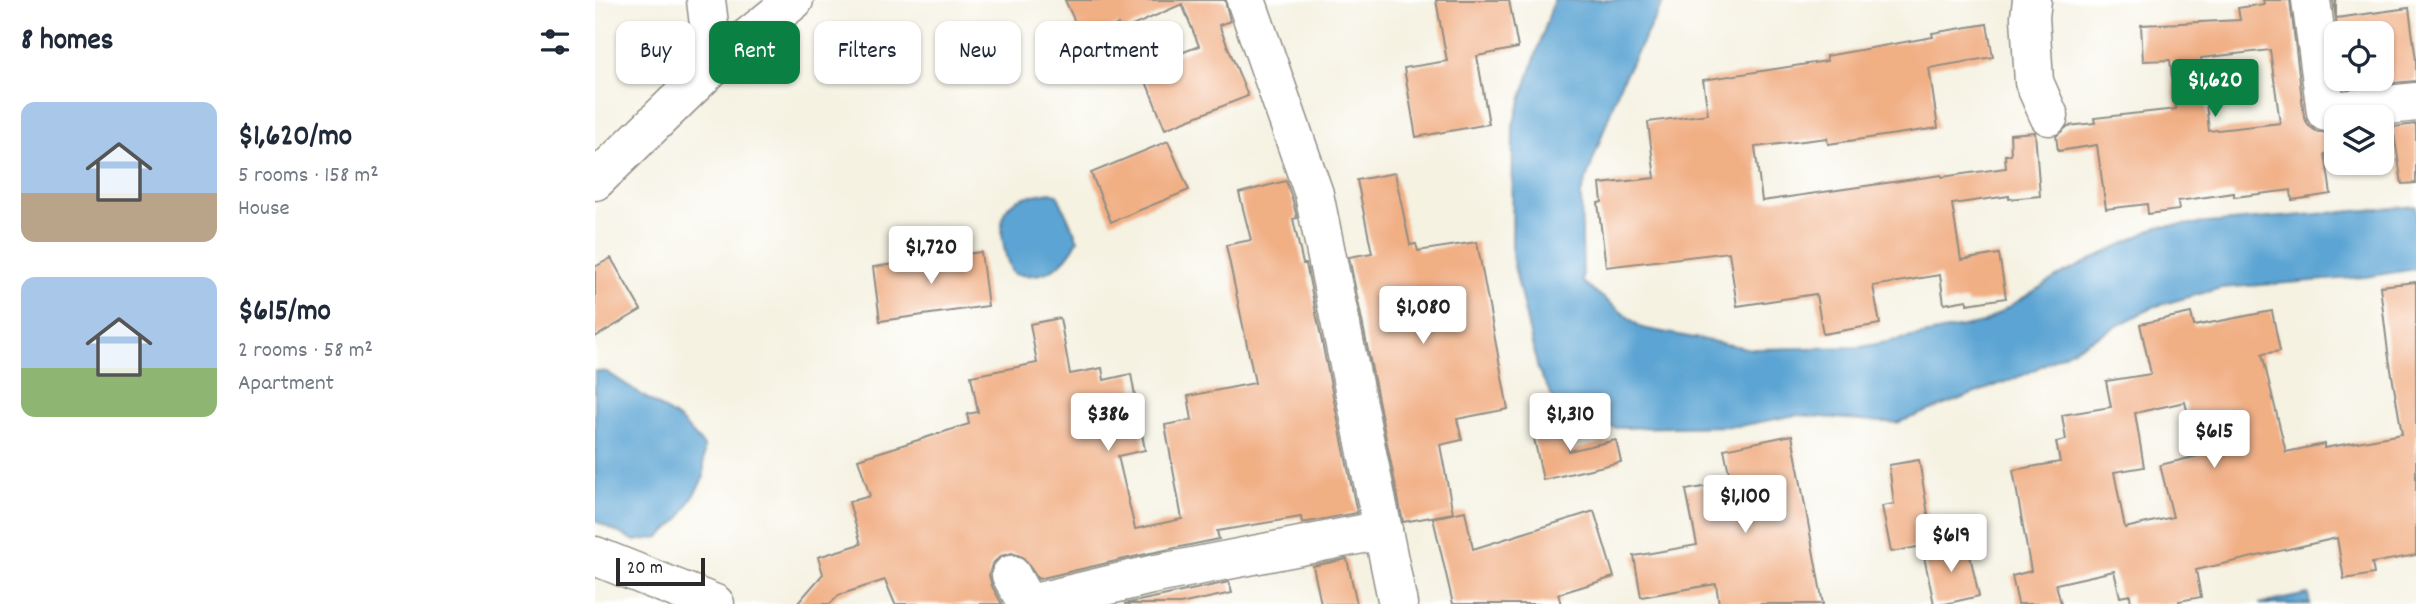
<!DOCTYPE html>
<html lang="en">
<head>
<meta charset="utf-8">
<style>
	body { margin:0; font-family:Dekko,sans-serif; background:#f2f2f3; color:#1f2937; height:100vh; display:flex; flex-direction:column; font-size:26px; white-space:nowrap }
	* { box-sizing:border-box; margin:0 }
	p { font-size:23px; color:#747a83 }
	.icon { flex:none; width:38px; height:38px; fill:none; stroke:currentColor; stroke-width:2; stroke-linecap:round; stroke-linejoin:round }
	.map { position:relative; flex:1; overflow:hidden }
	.sheet { display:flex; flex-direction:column; background:#fff; width:595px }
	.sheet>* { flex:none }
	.top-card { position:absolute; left:21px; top:21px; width:665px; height:63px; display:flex; gap:14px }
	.fabs { position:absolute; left:1729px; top:21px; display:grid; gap:14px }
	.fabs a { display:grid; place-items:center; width:70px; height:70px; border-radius:14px; background:#fff; box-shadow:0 2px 5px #0004; font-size:35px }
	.scale { position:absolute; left:21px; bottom:18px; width:89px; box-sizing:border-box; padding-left:7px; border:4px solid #2b2b2b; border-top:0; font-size:19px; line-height:24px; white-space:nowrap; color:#2b2b2b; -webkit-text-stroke:5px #fff; paint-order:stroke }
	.price { position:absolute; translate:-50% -60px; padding:0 16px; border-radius:7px; background:#fff; color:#222; font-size:23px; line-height:46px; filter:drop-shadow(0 2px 4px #0008) }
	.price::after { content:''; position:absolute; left:50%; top:42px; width:21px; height:16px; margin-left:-10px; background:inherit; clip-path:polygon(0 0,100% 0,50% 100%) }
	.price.selected { background:#0b8043; color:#fff }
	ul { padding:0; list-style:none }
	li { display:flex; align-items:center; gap:21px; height:175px; padding:0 21px }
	li span { display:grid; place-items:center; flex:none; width:196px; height:140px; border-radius:14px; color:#555 }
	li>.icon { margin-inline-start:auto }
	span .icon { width:84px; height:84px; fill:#fffc; stroke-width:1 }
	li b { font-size:30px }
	h2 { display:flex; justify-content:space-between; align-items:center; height:84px; padding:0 21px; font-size:30px }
	.tag { padding:0 24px; border-radius:14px; background:#fff; box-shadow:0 2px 5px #0004; font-size:24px; line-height:63px }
	.tag.selected { background:#0b8043; color:#fff }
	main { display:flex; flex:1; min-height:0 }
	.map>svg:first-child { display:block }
	.water { fill:#5ca4d3; stroke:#44687f; stroke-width:2 }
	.building { fill:#f1af84; fill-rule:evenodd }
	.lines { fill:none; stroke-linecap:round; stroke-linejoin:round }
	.minor-casing { stroke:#908e86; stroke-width:41 }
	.minor { stroke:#fff; stroke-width:38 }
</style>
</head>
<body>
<main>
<section class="sheet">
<h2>8 homes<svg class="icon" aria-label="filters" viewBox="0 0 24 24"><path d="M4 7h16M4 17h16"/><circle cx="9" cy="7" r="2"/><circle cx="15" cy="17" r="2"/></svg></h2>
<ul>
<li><span style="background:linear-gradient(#a9c7e8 65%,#b9a48a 0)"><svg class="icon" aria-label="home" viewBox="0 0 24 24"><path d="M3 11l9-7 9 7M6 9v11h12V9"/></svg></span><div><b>$1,620/mo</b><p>5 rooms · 158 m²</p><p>House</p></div></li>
<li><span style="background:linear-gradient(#a9c7e8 65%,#8fb573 0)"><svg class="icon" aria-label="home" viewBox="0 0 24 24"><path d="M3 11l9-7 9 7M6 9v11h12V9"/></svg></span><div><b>$615/mo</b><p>2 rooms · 58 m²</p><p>Apartment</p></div></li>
</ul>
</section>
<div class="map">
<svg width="1821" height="604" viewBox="0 0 1821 604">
	<rect width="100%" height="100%" fill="#fff"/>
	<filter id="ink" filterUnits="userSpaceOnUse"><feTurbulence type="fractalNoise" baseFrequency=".0143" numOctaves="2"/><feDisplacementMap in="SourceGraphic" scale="14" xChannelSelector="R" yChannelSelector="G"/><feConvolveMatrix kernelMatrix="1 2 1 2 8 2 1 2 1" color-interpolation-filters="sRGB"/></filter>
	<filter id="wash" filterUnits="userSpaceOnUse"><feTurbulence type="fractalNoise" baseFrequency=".00686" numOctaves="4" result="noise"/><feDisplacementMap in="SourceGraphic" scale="28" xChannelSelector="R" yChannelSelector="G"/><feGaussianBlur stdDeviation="1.57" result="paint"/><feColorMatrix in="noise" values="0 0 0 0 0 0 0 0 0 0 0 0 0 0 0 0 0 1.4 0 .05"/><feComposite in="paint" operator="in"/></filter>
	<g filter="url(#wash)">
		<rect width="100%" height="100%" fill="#f5f2e2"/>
		<g class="water">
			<polygon points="959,0 1069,0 1025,85 986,194 988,282 1047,328 1157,349 1266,347 1388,323 1461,277 1562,227 1821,206 1821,269 1770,277 1626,288 1558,307 1431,374 1302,423 1201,415 1145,426 1021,428 982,420 958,398 943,370 917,257 918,125"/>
			<path d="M455,192L462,194L483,240C469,267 450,280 418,274C410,259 400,220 414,206C424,195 442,195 455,192Z"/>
			<polygon points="0,371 12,372 85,420 109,446 109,477 85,519 65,537 40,541 0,521"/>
			<polygon points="1713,594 1715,604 1664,604"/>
		</g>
		<g id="blocks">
			<g class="building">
				<polygon points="470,0 630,0 635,21 624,25 653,96 570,129 546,69 604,46 587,4 526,31 523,24 488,40"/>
				<polygon points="841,0 914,0 923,48 882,56 894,124 821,137 809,68 852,61"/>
				<path d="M1668,0H1695L1709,116L1713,125L1722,132L1741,133V153L1730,154L1736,194L1697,200L1696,190L1639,197V193L1583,201L1584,210L1553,214L1552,204L1511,209L1502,145L1463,151L1461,136L1473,126L1500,123L1499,118L1581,109L1575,60L1548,61L1546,25L1645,20L1643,8L1669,4ZM1675,50L1685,123L1614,131L1606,58Z"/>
				<polygon points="1738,0 1741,0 1741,18 1814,8 1821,60 1821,81 1787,84 1787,33 1743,33"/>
				<polygon points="1392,24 1398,57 1334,68 1343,128 1233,144 1232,138 1160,147 1167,201 1346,175 1347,177 1411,168 1410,155 1416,155 1415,134 1440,132 1445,196 1414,199 1414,196 1357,204 1366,260 1404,254 1411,298 1372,304 1372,300 1349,304 1345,275 1278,286 1285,324 1228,334 1221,294 1142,306 1134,252 1011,267 1003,203 1007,202 1005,184 1060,178 1053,122 1113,114 1108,80 1232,61 1231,56 1338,37 1337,33"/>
				<polygon points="1821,124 1821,183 1807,184 1798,127"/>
				<polygon points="573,141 594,190 516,222 496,173"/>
				<polygon points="800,173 815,245 821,244 823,251 882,242 913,409 862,419 867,440 845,445 858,513 808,522 754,257 777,253 762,180"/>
				<polygon points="691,181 698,201 702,218 698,219 708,264 711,264 762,513 707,523 706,517 622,531 624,539 551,554 443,579 428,557 417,553 406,556 397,564 394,575 397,586 407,604 300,604 290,580 244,595 235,604 202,604 228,574 223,557 266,544 254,502 275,496 263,459 374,424 372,414 383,412 376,376 442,363 435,324 465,318 475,374 507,368 509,380 536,374 550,450 523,456 540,529 587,519 570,425 597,420 593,396 660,383 631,245 656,240 644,193"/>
				<polygon points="386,252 393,306 285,321 278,267"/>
				<polygon points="16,258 46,310 0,337 0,267"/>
				<path d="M1821,282V555L1777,563L1779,574L1749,579L1742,538L1601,570L1606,597L1584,601V604H1536L1535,595L1525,597L1519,571L1461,584L1466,604H1423L1417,576L1436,571L1418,470L1465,462L1461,442L1471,440L1467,415L1516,407L1511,381L1556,374L1545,324L1596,313L1599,326L1677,311L1685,351L1667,354L1691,452L1729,444V448L1807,434L1793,352L1785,286ZM1590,402L1603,456L1565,465L1578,517L1530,528L1519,472L1549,467L1540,413Z"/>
				<polygon points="967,422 974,451 1021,440 1026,462 948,480 937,429"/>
				<polygon points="1197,435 1228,604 1124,604 1121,584 1046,597 1039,556 1102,545 1091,490 1136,482 1129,449"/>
				<polygon points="1324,460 1338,544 1296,552 1287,506 1299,504 1294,465"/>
				<polygon points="870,511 878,549 999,511 1019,577 963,594 966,604 858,604 838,518"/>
				<polygon points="1372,542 1384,596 1350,604 1339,604 1328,552"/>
				<polygon points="752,559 762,604 726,604 718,566"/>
				<polygon points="634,582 637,593 585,604 529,604"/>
			</g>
		</g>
	</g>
	<g filter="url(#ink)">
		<use href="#blocks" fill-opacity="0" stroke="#908e86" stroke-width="2"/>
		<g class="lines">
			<defs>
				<g id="minor">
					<polyline points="111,0 119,65"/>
					<polyline points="651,0 719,194 803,604"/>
					<polyline points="1437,0 1435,17 1439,82 1454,116"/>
					<polyline points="1716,0 1731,112 1821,102"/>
					<polyline points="0,181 119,65 199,0"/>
					<polyline points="0,556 120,604"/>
					<polyline points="416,575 432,604"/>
					<polyline points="435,604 556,575 788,530"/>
				</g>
			</defs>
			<use href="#minor" class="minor-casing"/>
			<use href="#minor" class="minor"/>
		</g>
	</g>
</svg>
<div class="fabs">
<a><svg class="icon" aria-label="locate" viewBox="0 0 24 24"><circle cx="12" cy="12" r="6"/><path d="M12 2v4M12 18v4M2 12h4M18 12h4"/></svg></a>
<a><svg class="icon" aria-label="layers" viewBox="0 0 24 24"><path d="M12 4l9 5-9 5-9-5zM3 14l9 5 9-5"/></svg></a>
</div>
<div class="scale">20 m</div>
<b class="price selected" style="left:1620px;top:119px">$1,620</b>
<b class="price" style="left:336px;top:286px">$1,720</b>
<b class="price" style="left:828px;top:346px">$1,080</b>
<b class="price" style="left:513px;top:453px">$386</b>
<b class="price" style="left:975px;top:453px">$1,310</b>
<b class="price" style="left:1619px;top:470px">$615</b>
<b class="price" style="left:1150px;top:535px">$1,100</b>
<b class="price" style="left:1356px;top:574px">$619</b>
<div class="top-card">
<a class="tag">Buy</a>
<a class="tag selected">Rent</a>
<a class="tag">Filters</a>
<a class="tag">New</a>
<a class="tag">Apartment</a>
</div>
</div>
</main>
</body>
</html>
